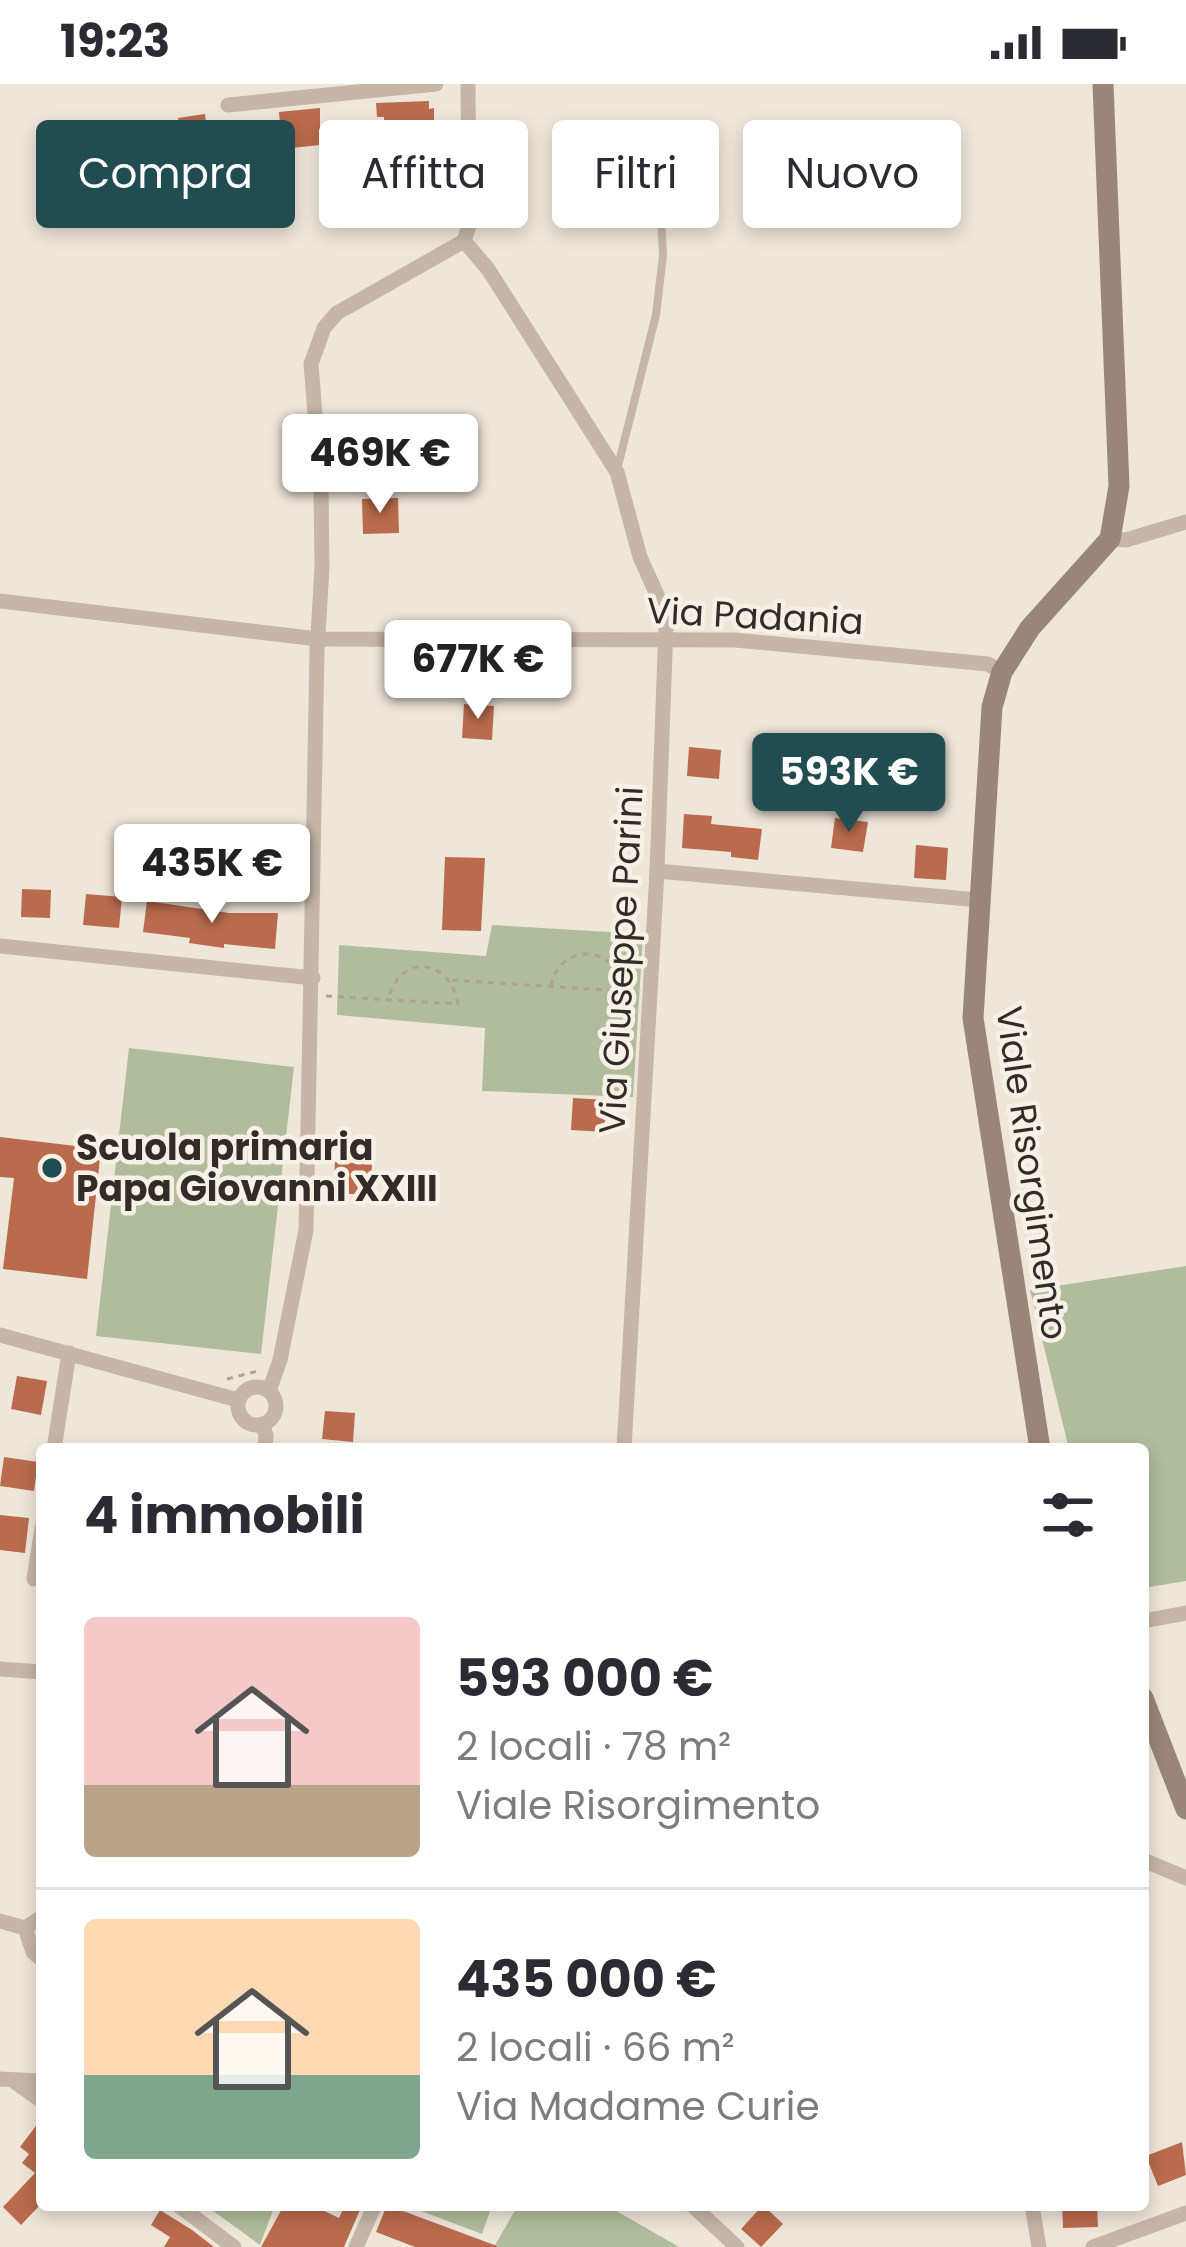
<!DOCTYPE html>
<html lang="it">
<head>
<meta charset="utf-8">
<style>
	body { margin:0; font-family:Poppins,sans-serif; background:#f7f7f7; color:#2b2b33; height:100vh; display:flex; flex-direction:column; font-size:45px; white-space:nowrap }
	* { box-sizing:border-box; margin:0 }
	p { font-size:39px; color:#7c7c81 }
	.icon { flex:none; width:66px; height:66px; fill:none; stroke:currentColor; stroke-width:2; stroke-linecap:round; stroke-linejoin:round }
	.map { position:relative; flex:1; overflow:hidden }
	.sheet { position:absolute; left:36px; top:1359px; width:1113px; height:768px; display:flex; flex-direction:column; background:#fff; border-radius:12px; box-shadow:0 6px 18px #0003 }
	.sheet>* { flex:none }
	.banner { position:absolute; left:36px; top:36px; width:1116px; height:108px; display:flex; gap:24px }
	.price { position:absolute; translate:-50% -102px; padding:0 27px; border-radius:12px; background:#fff; color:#222; font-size:39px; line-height:78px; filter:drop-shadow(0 3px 6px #0008) }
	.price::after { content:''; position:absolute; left:50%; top:72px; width:36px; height:27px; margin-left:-18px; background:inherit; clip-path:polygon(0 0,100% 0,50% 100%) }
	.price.current { background:#214c50; color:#fff }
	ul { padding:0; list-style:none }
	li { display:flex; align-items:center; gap:36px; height:300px; padding:0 48px }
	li+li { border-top:3px solid #e1e1e2 }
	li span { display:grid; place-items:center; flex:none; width:336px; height:240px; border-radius:12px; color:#555 }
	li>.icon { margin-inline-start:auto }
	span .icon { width:144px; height:144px; fill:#fffc; stroke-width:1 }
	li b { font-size:51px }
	h2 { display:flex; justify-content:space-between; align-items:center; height:144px; padding:0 48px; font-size:51px }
	.pill { padding:0 42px; border-radius:12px; background:#fff; box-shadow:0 6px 18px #0003; font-size:42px; line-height:108px }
	.pill.current { background:#214c50; color:#fff }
	.status { display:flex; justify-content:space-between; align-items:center; height:84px; padding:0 60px; background:#fff; direction:ltr }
	.status svg { height:33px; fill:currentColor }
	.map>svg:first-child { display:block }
	.green { fill:#b0bc9c }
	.building { fill:#ba6b4d }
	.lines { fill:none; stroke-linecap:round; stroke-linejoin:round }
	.path { stroke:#b1a192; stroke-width:3; stroke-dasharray:6 6; stroke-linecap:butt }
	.lane { stroke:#c6b6a8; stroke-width:8 }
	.street { stroke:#c6b6a8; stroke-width:15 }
	.secondary { stroke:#998679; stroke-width:21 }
	.poi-dot { fill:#214c50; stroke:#f7f0e6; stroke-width:4.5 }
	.labels { text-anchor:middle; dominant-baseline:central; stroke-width:9; stroke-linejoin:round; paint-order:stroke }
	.street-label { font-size:36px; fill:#332b27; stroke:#f7f0e6 }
	.poi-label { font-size:36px; font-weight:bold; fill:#332b27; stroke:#f7f0e6; text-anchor:start }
</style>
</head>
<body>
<div class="status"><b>19:23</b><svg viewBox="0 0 49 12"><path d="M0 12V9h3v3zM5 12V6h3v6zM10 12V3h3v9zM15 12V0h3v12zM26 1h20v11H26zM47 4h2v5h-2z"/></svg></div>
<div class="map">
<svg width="1186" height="2163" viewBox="0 0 1186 2163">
	<rect width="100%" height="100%" fill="#efe6da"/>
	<g class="green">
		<polygon points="492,841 643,850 633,1013 482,1007 485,944 337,931 339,861 486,872"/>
		<polygon points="129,964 294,983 261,1270 96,1252"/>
		<polygon points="1186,1182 1186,1497 1143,1504 1143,1365 1069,1365 1030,1206"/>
		<polygon points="205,2121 275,2121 260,2161"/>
		<polygon points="423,2121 492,2121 482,2150 421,2127"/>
		<polygon points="518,2121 606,2121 679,2163 494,2163"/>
	</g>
	<g class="building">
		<polygon points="429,17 429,25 434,24 434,53 417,55 416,44 384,45 384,33 377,33 376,19"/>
		<polygon points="320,24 320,61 282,65 279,28"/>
		<polygon points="205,30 208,58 187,61 185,48 180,49 178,34"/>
		<polygon points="398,414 399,449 363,450 362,415"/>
		<polygon points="464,620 494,622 492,656 462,654"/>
		<polygon points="689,663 721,666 719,695 687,692"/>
		<polygon points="900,685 936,689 931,721 896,717"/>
		<polygon points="684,730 712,732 711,740 762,745 758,776 731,773 731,768 682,764"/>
		<polygon points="835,734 868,738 863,768 831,764"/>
		<polygon points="916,761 948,764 946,796 914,794"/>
		<polygon points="252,762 289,766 286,798 249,793"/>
		<polygon points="445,773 485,774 481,847 442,846"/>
		<polygon points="22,805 51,806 50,834 21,833"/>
		<polygon points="86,810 122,813 119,844 83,841"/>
		<polygon points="147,817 229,829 278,829 275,865 224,860 224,864 189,859 190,854 143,848"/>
		<polygon points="573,1014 607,1016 604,1048 571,1046"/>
		<polygon points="0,1053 101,1065 87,1195 3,1185 14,1094 0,1093"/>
		<polygon points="335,1078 372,1080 370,1111 333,1109"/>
		<polygon points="17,1292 47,1297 41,1331 11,1325"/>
		<polygon points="325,1327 355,1329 353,1358 322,1355"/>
		<polygon points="4,1373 38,1378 34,1407 0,1402"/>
		<polygon points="0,1431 29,1434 25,1469 0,1466"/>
		<polygon points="42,2034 42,2119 21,2141 3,2123 35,2089 22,2079 29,2070 20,2063"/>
		<polygon points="1182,2058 1186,2091 1158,2102 1146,2072"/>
		<polygon points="284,2121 312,2121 339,2134 345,2121 362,2121 344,2163 261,2163"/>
		<polygon points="387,2121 497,2162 497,2163 415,2163 376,2148"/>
		<polygon points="763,2121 783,2140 761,2163 741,2145"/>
		<polygon points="1062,2121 1097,2121 1098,2143 1063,2144"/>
		<polygon points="160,2126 192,2146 214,2163 164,2163 170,2153 151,2141"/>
	</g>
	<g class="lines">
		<g class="path">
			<polyline points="452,896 634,908"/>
			<path d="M551,902C559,858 618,860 621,905"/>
			<path d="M326,912L458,920C450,874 400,868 388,916"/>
			<polyline points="227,1295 258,1287"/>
		</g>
		<polyline class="lane" points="617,386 656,231 663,171 656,47"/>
		<g class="street">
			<polyline points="228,21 436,0"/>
			<polyline points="464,157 488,185 617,388 640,473 662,522 666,542 657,787 624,1365"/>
			<polyline points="464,157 469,142 468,0"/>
			<polyline points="1110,455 1126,456 1186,438"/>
			<polyline points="0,517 318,555 735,556 988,580 1002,588"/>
			<polyline points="657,787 979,816"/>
			<polyline points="0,862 313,894"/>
			<polyline points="0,1251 238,1316"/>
			<circle cx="257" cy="1322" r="19"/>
			<polyline points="269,1307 280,1276 306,1146 317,567 322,483 321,406 311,280 324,244 337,229 464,157"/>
			<polyline points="262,1340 266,1351 265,1365"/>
			<polyline points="54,1365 69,1269"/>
			<polyline points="34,1495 42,1444"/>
			<polyline points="1143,1537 1186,1529"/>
			<polyline points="0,1585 42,1588"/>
			<polyline points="1143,1776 1186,1794"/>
			<polyline points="0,1837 25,1844 33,1868 42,1876"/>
			<polyline points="25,1844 42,1833"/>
			<polyline points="0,1995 42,1997"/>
			<polyline points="15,1998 42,2017"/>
			<polyline points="178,2121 234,2163"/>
			<polyline points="692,2121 737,2163"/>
			<polyline points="1032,2121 1039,2163"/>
			<polyline points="356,2163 375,2121"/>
			<polyline points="1093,2163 1186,2129"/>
		</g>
		<g class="secondary">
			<polyline points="1040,1365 973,934 992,623 1002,588 1030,544 1110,455 1119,402 1103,0"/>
			<polyline points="1143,1614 1186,1725"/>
		</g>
	</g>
	<circle class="poi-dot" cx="52" cy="1084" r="12"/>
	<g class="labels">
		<g class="street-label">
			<text transform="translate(755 532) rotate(3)">Via Padania</text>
			<text transform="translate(621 876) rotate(-87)">Via Giuseppe Parini</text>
			<text transform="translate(1032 1089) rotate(82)">Viale Risorgimento</text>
		</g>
		<g class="poi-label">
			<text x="76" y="1063">Scuola primaria<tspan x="76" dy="41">Papa Giovanni XXIII</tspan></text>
		</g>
	</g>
</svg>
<b class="price" style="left:380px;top:432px">469K €</b>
<b class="price" style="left:478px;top:638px">677K €</b>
<b class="price current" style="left:849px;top:751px">593K €</b>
<b class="price" style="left:212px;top:842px">435K €</b>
<div class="banner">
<a class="pill current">Compra</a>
<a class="pill">Affitta</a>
<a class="pill">Filtri</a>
<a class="pill">Nuovo</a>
</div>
<section class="sheet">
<h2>4 immobili<svg class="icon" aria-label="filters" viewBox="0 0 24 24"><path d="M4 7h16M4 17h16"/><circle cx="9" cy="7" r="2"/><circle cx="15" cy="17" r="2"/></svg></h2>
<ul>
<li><span style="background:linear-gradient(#f6c9c9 70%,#b9a48a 0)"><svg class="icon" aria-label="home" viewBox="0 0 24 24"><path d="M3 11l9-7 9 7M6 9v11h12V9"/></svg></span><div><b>593 000 €</b><p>2 locali · 78 m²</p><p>Viale Risorgimento</p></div></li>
<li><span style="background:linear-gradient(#ffd9b3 65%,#7fa58c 0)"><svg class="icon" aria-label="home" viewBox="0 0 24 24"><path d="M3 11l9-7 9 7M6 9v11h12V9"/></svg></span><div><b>435 000 €</b><p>2 locali · 66 m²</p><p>Via Madame Curie</p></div></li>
</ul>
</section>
</div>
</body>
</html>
